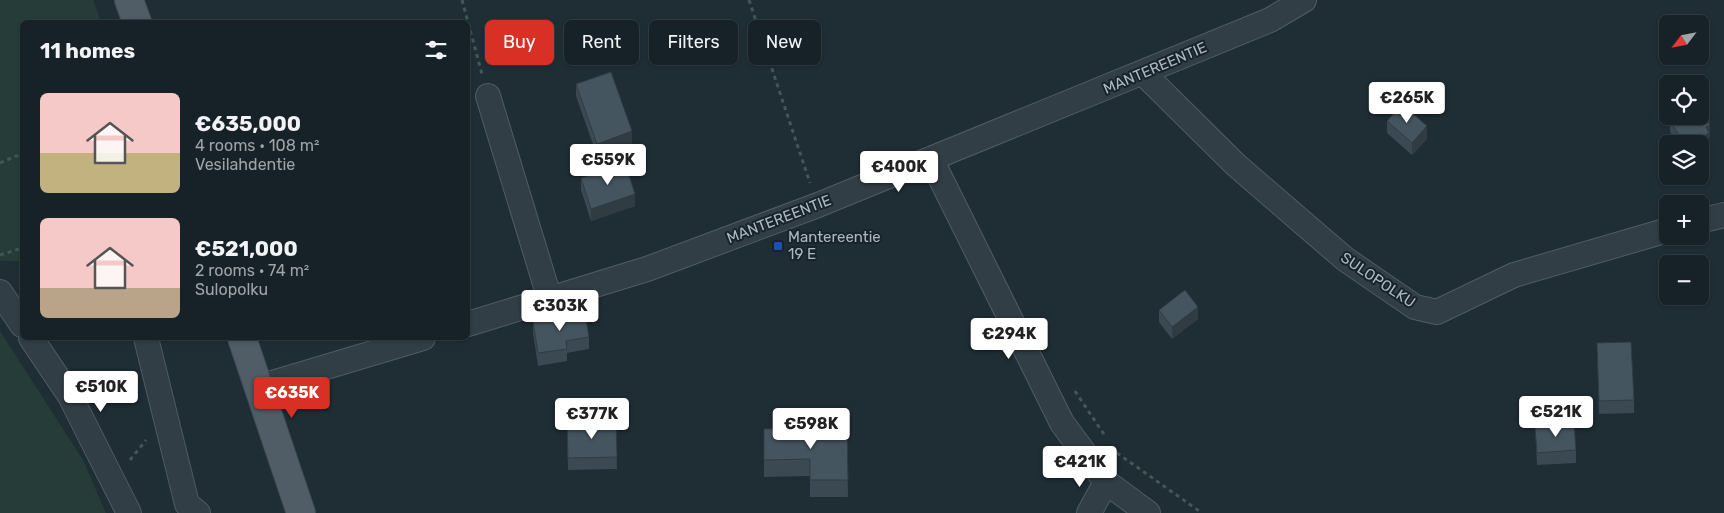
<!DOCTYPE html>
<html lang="en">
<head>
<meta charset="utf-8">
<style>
	body { margin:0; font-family:Rubik,sans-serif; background:#202a30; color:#f1f3f6; height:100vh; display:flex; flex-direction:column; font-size:19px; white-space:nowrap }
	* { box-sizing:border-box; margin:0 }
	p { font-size:16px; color:#9ea4a8 }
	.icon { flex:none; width:28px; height:28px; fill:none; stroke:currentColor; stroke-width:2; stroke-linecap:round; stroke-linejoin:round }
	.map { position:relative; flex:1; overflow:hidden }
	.side { position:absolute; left:20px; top:20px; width:450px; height:320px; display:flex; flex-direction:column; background:#172228; border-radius:8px; box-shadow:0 1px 4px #0004,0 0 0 1px #363f45 }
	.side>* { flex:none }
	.guide { position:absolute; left:485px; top:20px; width:475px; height:45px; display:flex; gap:10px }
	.needle { width:32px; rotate:238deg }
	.controls { position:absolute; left:1659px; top:15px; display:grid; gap:10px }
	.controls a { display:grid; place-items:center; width:50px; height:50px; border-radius:8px; background:#172228; box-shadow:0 1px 4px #0004,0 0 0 1px #363f45; font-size:25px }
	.price { position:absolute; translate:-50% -42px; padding:0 11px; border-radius:5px; background:#fff; color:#222; font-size:16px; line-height:32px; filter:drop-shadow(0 1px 2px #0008) }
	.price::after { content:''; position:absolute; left:50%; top:30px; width:15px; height:11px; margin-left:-8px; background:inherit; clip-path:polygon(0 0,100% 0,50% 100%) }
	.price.on { background:#d93025; color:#fff }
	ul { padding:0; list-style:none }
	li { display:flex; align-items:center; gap:15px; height:125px; padding:0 20px }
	li span { display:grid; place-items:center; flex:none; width:140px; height:100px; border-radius:8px; color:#555 }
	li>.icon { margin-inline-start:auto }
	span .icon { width:60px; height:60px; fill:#fffc; stroke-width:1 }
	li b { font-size:21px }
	h2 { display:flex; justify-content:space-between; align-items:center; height:60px; padding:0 20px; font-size:21px }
	.chip { padding:0 18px; border-radius:8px; background:#172228; box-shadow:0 1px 4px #0004,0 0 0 1px #363f45; font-size:18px; line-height:45px }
	.chip.on { background:#d93025; color:#fff }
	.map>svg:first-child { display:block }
	.green { fill:#253c38 }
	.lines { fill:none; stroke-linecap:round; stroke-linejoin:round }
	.minor-casing { stroke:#505c64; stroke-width:26 }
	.major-casing { stroke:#3f4a52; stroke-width:30 }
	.path { stroke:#425756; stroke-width:3; stroke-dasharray:4 4; stroke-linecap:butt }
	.minor { stroke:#323e46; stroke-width:24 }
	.major { stroke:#505d66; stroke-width:28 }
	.wall { fill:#3b4952 }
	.shaded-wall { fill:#303c42 }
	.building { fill:#45555f; stroke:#303c42 }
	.transit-dot { fill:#1a4fb4; stroke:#18232a; stroke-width:2 }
	.labels { text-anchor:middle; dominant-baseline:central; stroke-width:4; stroke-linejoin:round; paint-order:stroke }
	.street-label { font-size:15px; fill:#acb9c3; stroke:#18232a }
	.poi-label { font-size:15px; fill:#acb9c3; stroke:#18232a; text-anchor:start }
</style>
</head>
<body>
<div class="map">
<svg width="1724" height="513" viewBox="0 0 1724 513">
	<rect width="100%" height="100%" fill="#1f2d35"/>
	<g class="green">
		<polygon points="0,0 93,0 101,22 22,22 22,261 0,261"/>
		<polygon points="0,331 83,460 106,513 0,513"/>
	</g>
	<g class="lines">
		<defs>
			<g id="minor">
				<polyline points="1143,73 1236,165 1345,259 1415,307 1437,312 1514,275 1668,230"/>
				<polyline points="488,96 550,300"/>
				<polyline points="931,159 1062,423 1106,482 1148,513"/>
				<polyline points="1700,221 1724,215"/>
				<polyline points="0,292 22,325"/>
				<polyline points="468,324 647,269 818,205 1270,20 1304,0"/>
				<polyline points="31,338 70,396 129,513"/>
				<polyline points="146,338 187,504 198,513"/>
				<polyline points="259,387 423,338"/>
				<polyline points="1089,513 1106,482"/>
			</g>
			<g id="major">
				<polyline points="129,0 137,22"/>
				<polyline points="242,338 301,513"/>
			</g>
		</defs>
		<use href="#minor" class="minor-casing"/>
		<use href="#major" class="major-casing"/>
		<g class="path">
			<polyline points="462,0 482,74"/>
			<polyline points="749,0 810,183"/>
			<polyline points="0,163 16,156 22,156"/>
			<polyline points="0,255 22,248"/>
			<polyline points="1075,391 1105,436"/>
			<polyline points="1117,453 1202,513"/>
			<polyline points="130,460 146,440"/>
		</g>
		<use href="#minor" class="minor"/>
		<use href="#major" class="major"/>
	</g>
	<g class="wall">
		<polygon points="576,84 632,144 597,156 576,96"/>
		<polygon points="1670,120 1710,124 1710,137 1709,138 1709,146 1700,144 1677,144 1670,132"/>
		<polygon points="1387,121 1427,139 1412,155 1387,133"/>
		<polygon points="581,178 635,206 591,221 581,190"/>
		<polygon points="1159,310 1198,319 1172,339 1159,322"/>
		<polygon points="533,321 589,337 589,349 567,353 567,361 538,366 533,333"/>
		<polygon points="1597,343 1634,400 1634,413 1599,414"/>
		<polygon points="616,421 617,469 568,470 567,422"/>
		<polygon points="1535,427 1576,450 1576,463 1537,465"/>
		<polygon points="847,428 848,497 810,497 810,476 764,477 764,429"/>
	</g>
	<g class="shaded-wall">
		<polygon points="1710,115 1710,137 1709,138 1709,146 1700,150 1700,144 1690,144 1706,117"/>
		<polygon points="1427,126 1427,139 1412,155 1412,143"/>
		<polygon points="632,131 632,144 597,156 597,144"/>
		<polygon points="635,194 635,206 591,221 591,209"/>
		<polygon points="1198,307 1198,319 1172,339 1172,327"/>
	</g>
	<g class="building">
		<polygon points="611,72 632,131 597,144 576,84"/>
		<polygon points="1702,102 1710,115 1706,117 1710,125 1706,127 1709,133 1690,144 1684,144 1670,120 1677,116 1700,116 1700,103"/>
		<polygon points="1402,104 1427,126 1412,143 1387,121"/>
		<polygon points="625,163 635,194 591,209 581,178"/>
		<polygon points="1185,290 1198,307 1172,327 1159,310"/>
		<polygon points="585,312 589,337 566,341 567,349 538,353 533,321"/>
		<polygon points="1631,342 1634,400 1599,401 1597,343"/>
		<polygon points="616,421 617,457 568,458 567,422"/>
		<polygon points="1574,424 1576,450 1537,453 1535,427"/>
		<polygon points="847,428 848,480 810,480 810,459 764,460 764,429"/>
	</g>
	<rect class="transit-dot" x="773" y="241" width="10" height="10" rx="2.5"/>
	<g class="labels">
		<g class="street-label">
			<text transform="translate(1155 68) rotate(-23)">MANTEREENTIE</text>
			<text transform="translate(779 219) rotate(-21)">MANTEREENTIE</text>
			<text transform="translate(1378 280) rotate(34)">SULOPOLKU</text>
		</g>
		<g class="poi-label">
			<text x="788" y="237">Mantereentie<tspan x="788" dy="17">19 E</tspan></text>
		</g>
	</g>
</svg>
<div class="controls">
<a><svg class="needle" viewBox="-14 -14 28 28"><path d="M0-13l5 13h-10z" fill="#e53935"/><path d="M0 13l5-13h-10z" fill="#9ea4a8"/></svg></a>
<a><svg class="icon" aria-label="locate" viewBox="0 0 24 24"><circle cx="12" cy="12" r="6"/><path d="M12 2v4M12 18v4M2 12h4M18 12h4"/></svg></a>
<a><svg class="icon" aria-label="layers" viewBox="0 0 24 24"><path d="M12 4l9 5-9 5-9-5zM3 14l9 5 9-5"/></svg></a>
<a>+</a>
<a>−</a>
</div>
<b class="price" style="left:1407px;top:124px">€265K</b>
<b class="price" style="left:608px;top:186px">€559K</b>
<b class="price" style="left:899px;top:193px">€400K</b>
<b class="price" style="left:560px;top:332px">€303K</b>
<b class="price" style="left:1009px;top:360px">€294K</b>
<b class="price" style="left:101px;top:413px">€510K</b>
<b class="price on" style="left:292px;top:419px">€635K</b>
<b class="price" style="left:1556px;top:438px">€521K</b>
<b class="price" style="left:592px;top:440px">€377K</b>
<b class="price" style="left:811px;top:450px">€598K</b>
<b class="price" style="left:1080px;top:488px">€421K</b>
<div class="guide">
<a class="chip on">Buy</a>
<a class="chip">Rent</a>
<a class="chip">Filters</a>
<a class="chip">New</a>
</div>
<section class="side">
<h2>11 homes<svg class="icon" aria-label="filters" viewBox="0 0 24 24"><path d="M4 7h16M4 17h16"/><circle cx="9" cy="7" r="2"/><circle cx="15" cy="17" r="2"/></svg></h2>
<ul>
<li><span style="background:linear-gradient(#f6c9c9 60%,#c2b280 0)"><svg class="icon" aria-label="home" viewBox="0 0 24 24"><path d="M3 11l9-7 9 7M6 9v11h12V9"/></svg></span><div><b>€635,000</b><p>4 rooms · 108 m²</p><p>Vesilahdentie</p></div></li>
<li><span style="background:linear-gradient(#f6c9c9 70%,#b9a48a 0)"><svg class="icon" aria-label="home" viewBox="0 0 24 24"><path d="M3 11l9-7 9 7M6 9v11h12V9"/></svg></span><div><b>€521,000</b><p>2 rooms · 74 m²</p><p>Sulopolku</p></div></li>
</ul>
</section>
</div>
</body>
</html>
